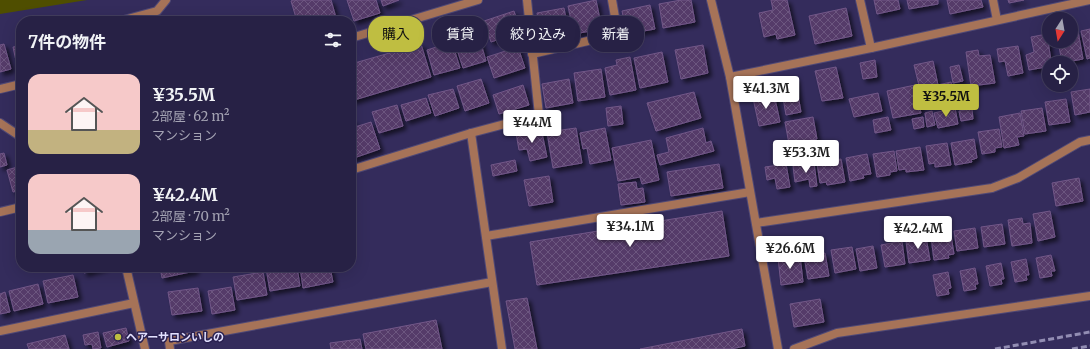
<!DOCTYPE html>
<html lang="ja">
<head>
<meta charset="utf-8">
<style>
	body { margin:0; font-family:Merriweather,"Noto Sans JP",serif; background:#332e50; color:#f1f3f6; height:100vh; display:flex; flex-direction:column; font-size:15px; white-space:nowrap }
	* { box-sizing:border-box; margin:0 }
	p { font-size:13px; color:#a4a3b3 }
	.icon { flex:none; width:22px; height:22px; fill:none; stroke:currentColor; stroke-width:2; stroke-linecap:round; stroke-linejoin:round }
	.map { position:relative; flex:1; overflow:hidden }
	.sheet { position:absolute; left:16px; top:16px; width:340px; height:256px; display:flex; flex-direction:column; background:#272145; border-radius:16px; box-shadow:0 4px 16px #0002,0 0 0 1px #433e5e }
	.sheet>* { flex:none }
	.banner { position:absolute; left:368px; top:16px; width:380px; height:36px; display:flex; gap:8px }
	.needle { width:26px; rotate:191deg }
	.controls { position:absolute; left:1042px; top:12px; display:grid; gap:8px }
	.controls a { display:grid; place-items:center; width:36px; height:36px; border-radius:50%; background:#272145; box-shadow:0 4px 16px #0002,0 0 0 1px #433e5e; font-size:20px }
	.price { position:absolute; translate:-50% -34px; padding:0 9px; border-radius:4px; background:#fff; color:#222; font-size:13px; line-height:26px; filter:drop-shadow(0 1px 2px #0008) }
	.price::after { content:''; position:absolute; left:50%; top:24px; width:12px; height:9px; margin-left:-6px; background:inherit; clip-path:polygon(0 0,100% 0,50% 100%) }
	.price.on { background:#bfbe41; color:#111 }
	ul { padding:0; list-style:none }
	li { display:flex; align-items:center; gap:12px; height:100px; padding:0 12px }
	li span { display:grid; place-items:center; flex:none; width:112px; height:80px; border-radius:12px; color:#555 }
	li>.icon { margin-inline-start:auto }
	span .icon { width:48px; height:48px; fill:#fffc; stroke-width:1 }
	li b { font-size:17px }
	h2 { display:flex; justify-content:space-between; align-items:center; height:48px; padding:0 12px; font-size:17px }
	.tag { padding:0 14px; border-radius:16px; background:#272145; box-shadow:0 4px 16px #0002,0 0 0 1px #433e5e; font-size:14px; line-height:36px }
	.tag.on { background:#bfbe41; color:#111 }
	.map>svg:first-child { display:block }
	.pitch { fill:#4f4e00 }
	.building { fill:url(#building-cross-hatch); stroke:#725788; filter:url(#shadow) }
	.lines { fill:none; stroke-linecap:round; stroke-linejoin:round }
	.minor-casing { stroke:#504976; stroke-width:10 }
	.tertiary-casing { stroke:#504976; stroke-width:10 }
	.minor { stroke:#a67358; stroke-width:8 }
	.tertiary { stroke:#a67358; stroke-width:8 }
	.rail { stroke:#928db3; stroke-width:3; stroke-dasharray:6 3; stroke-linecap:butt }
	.poi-dot { fill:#bfbe41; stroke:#2a2151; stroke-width:1.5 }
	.labels { text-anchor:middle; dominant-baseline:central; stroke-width:3; stroke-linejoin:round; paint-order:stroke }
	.poi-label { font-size:11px; font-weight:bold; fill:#e1dffd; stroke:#2a2151; text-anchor:start }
</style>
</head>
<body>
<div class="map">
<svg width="1090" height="349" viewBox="0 0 1090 349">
	<defs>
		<pattern id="building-cross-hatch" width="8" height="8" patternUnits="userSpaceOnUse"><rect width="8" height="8" fill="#543a69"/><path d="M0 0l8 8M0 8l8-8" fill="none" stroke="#6c567f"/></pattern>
		<filter id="shadow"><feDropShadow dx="3.5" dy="3.5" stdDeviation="2" flood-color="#0009"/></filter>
	</defs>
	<rect width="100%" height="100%" fill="#342c5c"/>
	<polygon class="pitch" points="0,0 87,0 0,14"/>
	<g class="building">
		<polygon points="293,0 331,0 337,21 297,21 291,1"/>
		<polygon points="347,0 376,0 380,13 354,21"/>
		<polygon points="381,0 399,0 383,6"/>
		<polygon points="596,0 602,29 574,34 568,6"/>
		<polygon points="681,0 691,0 695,22 663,28 659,4"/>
		<polygon points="771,0 787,0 795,35 777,39 776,34 764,37 759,13 773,10"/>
		<polygon points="874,0 898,0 900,9 877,14"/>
		<polygon points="907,0 938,0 938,4 909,9"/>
		<polygon points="947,0 981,0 983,7 950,14"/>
		<polygon points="1008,0 1024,0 1009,3"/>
		<polygon points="650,5 655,29 627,34 622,11"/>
		<polygon points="564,8 569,35 542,40 537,13"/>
		<polygon points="846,8 852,36 815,44 809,16"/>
		<polygon points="514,11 521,32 491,42 484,21"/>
		<polygon points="285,17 286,21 271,21"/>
		<polygon points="1090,29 1090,58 1087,59 1081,31"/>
		<polygon points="1078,31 1083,59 1062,63 1058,41 1071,41 1071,33"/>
		<polygon points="478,33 486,61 463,68 454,40"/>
		<polygon points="1047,34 1051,61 1045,62 1046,67 1029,70 1026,55 1034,52 1031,37"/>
		<polygon points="452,42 460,68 434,75 427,50"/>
		<polygon points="4,44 11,69 0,72 0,45"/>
		<polygon points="421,44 431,77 351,101 351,64"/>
		<polygon points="703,45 708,73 681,79 675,50"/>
		<polygon points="21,46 21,70 18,70 13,47"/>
		<polygon points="1018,46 1023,73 1008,76 1005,61 999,62 997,49"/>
		<polygon points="518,47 525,68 494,78 487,57"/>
		<polygon points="978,50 979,56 990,55 995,83 971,86 966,52"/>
		<polygon points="662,52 668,82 640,88 634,58"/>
		<polygon points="630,57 636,90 610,95 605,68 617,65 616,60"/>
		<polygon points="875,60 877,77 863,79 860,63"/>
		<polygon points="933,61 938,85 951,82 955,99 931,104 930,101 923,102 914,65"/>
		<polygon points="959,65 963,81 953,83 950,67"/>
		<polygon points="836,67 843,98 822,101 815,71"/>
		<polygon points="601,69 605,97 578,101 574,73"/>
		<polygon points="795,78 801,112 786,115 780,81"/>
		<polygon points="481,79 489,103 465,111 457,86"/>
		<polygon points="569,79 573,103 546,108 542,84"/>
		<polygon points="523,85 529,105 499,114 493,95"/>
		<polygon points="915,85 921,113 893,118 887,91"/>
		<polygon points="453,89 459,108 435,116 428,95"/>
		<polygon points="1090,89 1090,112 1075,115 1071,92"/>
		<polygon points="969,90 971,102 965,104 962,91"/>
		<polygon points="694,92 701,118 656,131 647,103"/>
		<polygon points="878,93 882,111 854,117 849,99"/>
		<polygon points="774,94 780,122 759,126 753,98"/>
		<polygon points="426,98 431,113 406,121 401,105"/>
		<polygon points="1066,99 1070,122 1049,125 1045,102"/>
		<polygon points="397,105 403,126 379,133 372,112"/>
		<polygon points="621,106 623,124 608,126 606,108"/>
		<polygon points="955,108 958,124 938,128 934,113"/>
		<polygon points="1042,108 1046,131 1025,134 1021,111"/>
		<polygon points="972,109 973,119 961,121 959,111"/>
		<polygon points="932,111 935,125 927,127 925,113"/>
		<polygon points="1020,113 1024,136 1017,137 1019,145 1004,148 999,117"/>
		<polygon points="813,117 817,139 789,144 785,122"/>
		<polygon points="888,117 891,130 875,133 873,120"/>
		<polygon points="923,117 924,127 914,129 912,119"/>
		<polygon points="353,120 355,127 371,122 380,149 351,159 351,121"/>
		<polygon points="541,128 547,157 530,161 527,149 519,150 516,133"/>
		<polygon points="576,128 582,163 553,168 547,132"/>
		<polygon points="605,128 611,160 590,164 587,148 583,149 580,133"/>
		<polygon points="703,128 706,143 711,141 714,151 660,165 657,155 669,152 666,138"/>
		<polygon points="999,129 1002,147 995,148 995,152 982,154 978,132"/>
		<polygon points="974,139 977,158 971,160 972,162 955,165 951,143"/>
		<polygon points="651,140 659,180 642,184 640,177 618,181 612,148"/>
		<polygon points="947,143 951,165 935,167 935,163 929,164 926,146"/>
		<polygon points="920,147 924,170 906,172 906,169 899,170 896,151"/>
		<polygon points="894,151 897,171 890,172 890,175 877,177 873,154"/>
		<polygon points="4,153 7,165 0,167 0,154"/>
		<polygon points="867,154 871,174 863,175 864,178 850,181 846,158"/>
		<polygon points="841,159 845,182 827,185 826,182 820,183 817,163"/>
		<polygon points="515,160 517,171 493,176 491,165"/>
		<polygon points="814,163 817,186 810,187 809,179 795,182 793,166"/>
		<polygon points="719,164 723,188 671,196 667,172"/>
		<polygon points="786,164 790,187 777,189 775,178 767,180 765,167"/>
		<polygon points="21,166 21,190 13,192 7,170"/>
		<polygon points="549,176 553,202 529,206 524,180"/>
		<polygon points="1079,178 1083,201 1056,206 1052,183"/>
		<polygon points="636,182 637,189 643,188 645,202 621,205 618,184"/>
		<polygon points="722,211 729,256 537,285 530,242"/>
		<polygon points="1050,211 1055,237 1038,241 1033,214"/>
		<polygon points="1022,218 1023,224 1030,223 1032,243 1012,246 1008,220"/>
		<polygon points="1002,224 1005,244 984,247 981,227"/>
		<polygon points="975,228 978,248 957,251 954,231"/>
		<polygon points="951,235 954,254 948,255 949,258 934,260 931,237"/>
		<polygon points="926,237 930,260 909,263 906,241"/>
		<polygon points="902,241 905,264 885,267 881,245"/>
		<polygon points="873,246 877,268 860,271 856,249"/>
		<polygon points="852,247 856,269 835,273 831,250"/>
		<polygon points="825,253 829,276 808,279 804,256"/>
		<polygon points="800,255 803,282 781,285 778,258"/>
		<polygon points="1051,255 1055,271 1051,271 1052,276 1040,278 1036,258"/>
		<polygon points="1026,259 1029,275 1026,275 1027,280 1015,282 1011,262"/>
		<polygon points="1001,263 1004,279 1001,279 1002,284 990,286 986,266"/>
		<polygon points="83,267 105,267 84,273"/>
		<polygon points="160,267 195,267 195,271 162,278"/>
		<polygon points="273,267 286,267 287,268 297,267 300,286 270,291 266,268"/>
		<polygon points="300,267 330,267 333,282 303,288"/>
		<polygon points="975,268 978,284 975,284 976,289 964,291 960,271"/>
		<polygon points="263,272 267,295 237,300 233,277"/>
		<polygon points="948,272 951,288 948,289 949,294 937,296 933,275"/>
		<polygon points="73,275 78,297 48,303 43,281"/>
		<polygon points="38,284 43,304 14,311 9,291"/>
		<polygon points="231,287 235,310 212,314 208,291"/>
		<polygon points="198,288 202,311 172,315 168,292"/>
		<polygon points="5,292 10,312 0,314 0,294"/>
		<polygon points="527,298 537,349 515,349 506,301"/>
		<polygon points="820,299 824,322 794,327 790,304"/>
		<polygon points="436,320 442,349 366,349 363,334"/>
		<polygon points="126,328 129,341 107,347 103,333"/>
		<polygon points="742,329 745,346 731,349 640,349"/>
		<polygon points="98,332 101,348 93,349 92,344 85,345 83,335"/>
		<polygon points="65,335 69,349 29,349 27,344"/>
		<polygon points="360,339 362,349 331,349 330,343"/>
	</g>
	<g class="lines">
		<defs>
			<g id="minor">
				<polyline points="860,0 871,48"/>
				<polyline points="993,0 997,20"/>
				<polyline points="120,21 157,11 166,0"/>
				<polyline points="351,38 478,0"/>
				<polyline points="532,54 618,34 612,0"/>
				<polyline points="730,77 871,48 1090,0"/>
				<polyline points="0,89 21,84"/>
				<polyline points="0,123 21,137"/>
				<polyline points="471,133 502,349"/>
				<polyline points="351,170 471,133 539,115 527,0"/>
				<polyline points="0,212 21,207"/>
				<polyline points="756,223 992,188 1018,178 1080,142 1090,140"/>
				<polyline points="486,236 750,192"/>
				<polyline points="126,267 145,349"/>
				<polyline points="0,331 134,303"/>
				<polyline points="170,349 169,341 492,282"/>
				<polyline points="794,349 837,333 1090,296"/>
			</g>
			<polyline id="tertiary" points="711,0 730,77 778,349"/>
		</defs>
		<use href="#minor" class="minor-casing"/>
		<use href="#tertiary" class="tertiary-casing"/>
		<use href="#minor" class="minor"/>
		<use href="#tertiary" class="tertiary"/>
		<g class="rail">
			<polyline points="995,349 1090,332"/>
			<polyline points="1072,349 1090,346"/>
		</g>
	</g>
	<circle class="poi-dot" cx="118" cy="337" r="4"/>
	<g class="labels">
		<g class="poi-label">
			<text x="126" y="337">ヘアーサロンいしの</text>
		</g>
	</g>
</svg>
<div class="controls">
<a><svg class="needle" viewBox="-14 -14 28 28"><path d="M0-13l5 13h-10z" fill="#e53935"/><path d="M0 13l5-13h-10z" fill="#a4a3b3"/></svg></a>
<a><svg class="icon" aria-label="locate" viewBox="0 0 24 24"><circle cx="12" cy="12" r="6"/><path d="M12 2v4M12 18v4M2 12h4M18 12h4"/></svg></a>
</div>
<b class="price" style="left:766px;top:110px">¥41.3M</b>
<b class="price on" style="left:946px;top:118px">¥35.5M</b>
<b class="price" style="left:532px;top:144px">¥44M</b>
<b class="price" style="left:806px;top:174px">¥53.3M</b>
<b class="price" style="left:630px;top:248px">¥34.1M</b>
<b class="price" style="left:918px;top:250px">¥42.4M</b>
<b class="price" style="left:790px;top:270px">¥26.6M</b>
<div class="banner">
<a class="tag on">購入</a>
<a class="tag">賃貸</a>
<a class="tag">絞り込み</a>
<a class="tag">新着</a>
</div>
<section class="sheet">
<h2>7件の物件<svg class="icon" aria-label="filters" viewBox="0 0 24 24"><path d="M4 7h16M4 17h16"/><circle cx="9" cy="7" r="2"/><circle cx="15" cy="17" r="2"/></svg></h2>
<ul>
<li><span style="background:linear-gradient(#f6c9c9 70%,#c2b280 0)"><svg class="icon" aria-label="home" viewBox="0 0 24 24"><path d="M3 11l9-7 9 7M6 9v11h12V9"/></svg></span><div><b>¥35.5M</b><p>2部屋 · 62 m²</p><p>マンション</p></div></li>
<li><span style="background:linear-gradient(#f6c9c9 70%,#9aa5b1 0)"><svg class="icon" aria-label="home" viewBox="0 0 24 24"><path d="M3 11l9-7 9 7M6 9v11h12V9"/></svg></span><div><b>¥42.4M</b><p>2部屋 · 70 m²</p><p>マンション</p></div></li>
</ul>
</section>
</div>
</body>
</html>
